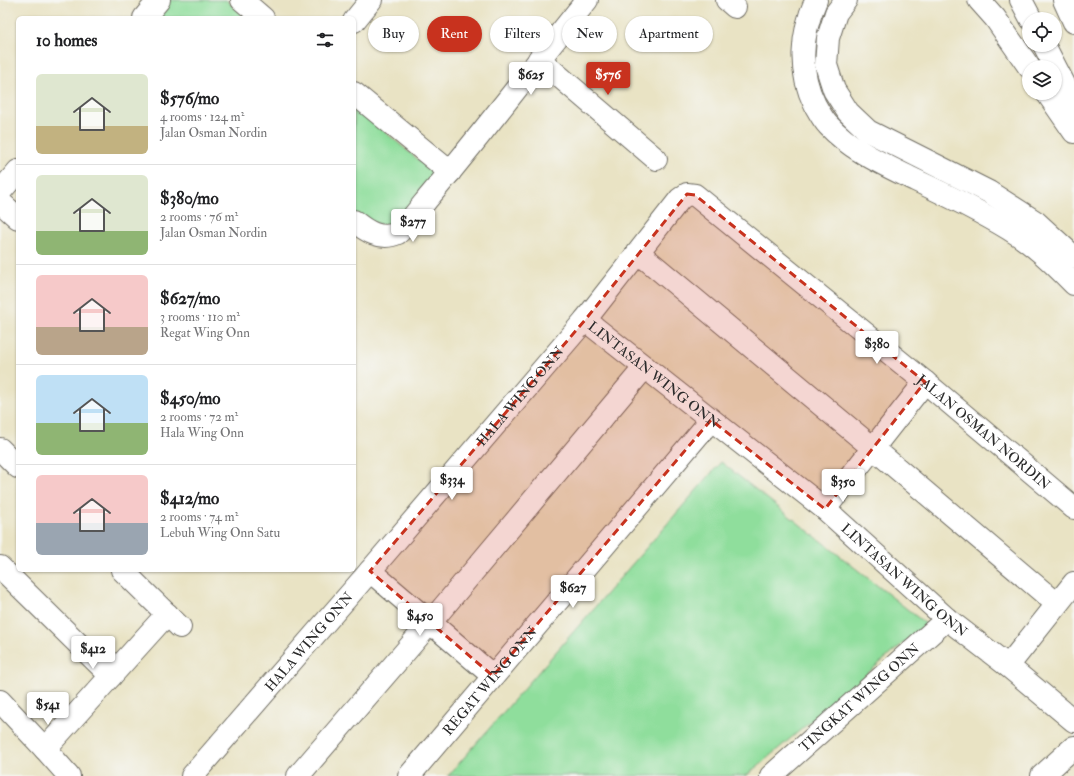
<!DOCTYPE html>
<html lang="en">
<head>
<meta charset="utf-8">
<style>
	body { margin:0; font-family:"IM FELL Double Pica",serif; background:#f6f6f6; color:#202124; height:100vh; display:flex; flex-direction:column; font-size:15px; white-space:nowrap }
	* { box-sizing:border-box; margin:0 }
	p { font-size:13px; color:#757577 }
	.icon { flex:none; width:22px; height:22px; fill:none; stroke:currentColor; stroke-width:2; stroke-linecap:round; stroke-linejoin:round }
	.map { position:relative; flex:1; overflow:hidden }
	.panel { position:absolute; left:16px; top:16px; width:340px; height:556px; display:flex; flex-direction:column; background:#fff; border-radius:6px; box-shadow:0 1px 3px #0004 }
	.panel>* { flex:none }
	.hud { position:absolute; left:368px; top:16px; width:380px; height:36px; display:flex; gap:8px }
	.fabs { position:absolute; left:1022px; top:12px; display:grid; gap:8px }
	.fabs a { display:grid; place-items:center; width:40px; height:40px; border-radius:50%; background:#fff; box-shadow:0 1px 3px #0004; font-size:20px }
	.price { position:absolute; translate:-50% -34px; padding:0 9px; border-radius:4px; background:#fff; color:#222; font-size:13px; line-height:26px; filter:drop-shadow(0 1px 2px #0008) }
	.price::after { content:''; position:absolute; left:50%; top:24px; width:12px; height:9px; margin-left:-6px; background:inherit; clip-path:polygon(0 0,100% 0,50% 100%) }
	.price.current { background:#c8321e; color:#fff }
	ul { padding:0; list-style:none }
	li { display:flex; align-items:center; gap:12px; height:100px; padding:0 20px }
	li+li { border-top:1px solid #e0e0e0 }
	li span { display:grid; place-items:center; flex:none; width:112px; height:80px; border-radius:6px; color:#555 }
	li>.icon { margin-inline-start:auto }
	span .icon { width:48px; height:48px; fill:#fffc; stroke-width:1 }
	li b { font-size:17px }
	h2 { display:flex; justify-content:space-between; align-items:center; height:48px; padding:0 20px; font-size:17px }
	.pill { padding:0 14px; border-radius:18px; background:#fff; box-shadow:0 1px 3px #0004; font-size:14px; line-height:36px }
	.pill.current { background:#c8321e; color:#fff }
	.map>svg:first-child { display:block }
	.green { fill:#8fde9c; stroke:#5d8464 }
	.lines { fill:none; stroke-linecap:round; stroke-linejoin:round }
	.minor-casing { stroke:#6e6b61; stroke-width:24 }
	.major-casing { stroke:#6e6b61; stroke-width:24 }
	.highway-casing { stroke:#6e6b61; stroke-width:24 }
	.minor { stroke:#fff; stroke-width:22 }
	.major { stroke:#fff; stroke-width:22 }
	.highway { stroke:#fff; stroke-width:22 }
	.marked { fill:#c8321e; fill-opacity:0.2; stroke:#c8321e; stroke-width:3; stroke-dasharray:8 5; stroke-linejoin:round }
	.labels { text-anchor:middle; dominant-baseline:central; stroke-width:3.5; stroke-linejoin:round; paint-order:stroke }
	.street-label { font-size:14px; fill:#2b2b2b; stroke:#f6f6f2 }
</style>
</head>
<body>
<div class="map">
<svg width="1074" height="776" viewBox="0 0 1074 776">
	<rect width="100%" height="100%" fill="#f6f6f2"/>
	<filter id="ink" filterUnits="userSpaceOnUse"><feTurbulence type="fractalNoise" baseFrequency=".025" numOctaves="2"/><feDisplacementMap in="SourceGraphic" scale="8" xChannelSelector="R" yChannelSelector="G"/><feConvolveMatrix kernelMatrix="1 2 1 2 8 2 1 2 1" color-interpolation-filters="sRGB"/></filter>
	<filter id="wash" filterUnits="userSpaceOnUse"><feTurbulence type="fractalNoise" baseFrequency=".012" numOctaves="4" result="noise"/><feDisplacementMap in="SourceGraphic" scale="16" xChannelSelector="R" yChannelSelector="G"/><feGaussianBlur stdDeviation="0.9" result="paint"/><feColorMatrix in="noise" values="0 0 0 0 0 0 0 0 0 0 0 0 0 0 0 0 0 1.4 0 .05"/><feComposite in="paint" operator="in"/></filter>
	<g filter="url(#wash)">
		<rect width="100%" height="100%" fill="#e9e3c4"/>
		<g class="green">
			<polygon points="168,0 226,0 248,18 153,18"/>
			<polygon points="354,106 434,173 394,229 354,216"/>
			<polygon points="721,462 926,624 746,776 448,776"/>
		</g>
	</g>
	<g filter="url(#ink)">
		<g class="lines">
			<defs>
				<g id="minor">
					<polyline points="242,0 263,18"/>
					<polyline points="727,0 735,7"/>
					<polyline points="144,18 159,0"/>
					<polyline points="354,21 371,0"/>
					<polyline points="539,59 656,159"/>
					<polyline points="354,93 450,172"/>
					<polyline points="0,192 18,171"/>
					<polyline points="0,202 18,218"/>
					<path d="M354,221C366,231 381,241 398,233C402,231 424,203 429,197C484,132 534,65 587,0"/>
					<polyline points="639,253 873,448 1057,604"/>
					<path id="s1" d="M585,320L825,509L947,619L1008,666L1074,721"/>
					<polyline points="0,449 18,467"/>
					<polyline points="825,509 925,382"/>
					<polyline points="0,567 111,676"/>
					<polyline points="122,570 180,627"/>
					<polyline points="370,571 493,676"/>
					<polyline points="1008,666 1074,583"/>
					<polyline points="0,701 45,749 69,776"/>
					<polyline points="45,749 167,614"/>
					<path id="s2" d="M192,776L370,571L585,320L680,199L687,194L695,195L925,382L1074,508"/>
					<polyline points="298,776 430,623 645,367"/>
					<path id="s3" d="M409,776L711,420"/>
					<path id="s4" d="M771,776L947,619"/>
					<polyline points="1042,776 1074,747"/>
				</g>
				<g id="major">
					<polyline points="1021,0 1031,19"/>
					<polyline points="1044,45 1074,103"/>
				</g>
				<g id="highway">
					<path d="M816,0C801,34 798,71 815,105C819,112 823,120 828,125C852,151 885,165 915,180C947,195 979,211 1009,229C1034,244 1054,264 1074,284"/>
					<polyline points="846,0 836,13 828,38 826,65 834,90 848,112 868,131 989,192 1036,222 1074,257"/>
					<polyline points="979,0 995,18 1029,67"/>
					<polyline points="1064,0 1074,22"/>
					<polyline points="1047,93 1074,132"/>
				</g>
			</defs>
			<use href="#minor" class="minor-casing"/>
			<use href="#major" class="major-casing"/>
			<use href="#highway" class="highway-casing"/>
			<use href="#minor" class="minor"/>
			<use href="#major" class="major"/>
			<use href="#highway" class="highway"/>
		</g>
	</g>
	<path class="marked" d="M687,194L695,195L925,382L825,509L711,420L493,676L370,571L585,320Z"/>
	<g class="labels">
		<g class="street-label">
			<text stroke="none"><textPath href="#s1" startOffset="88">LINTASAN WING ONN</textPath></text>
			<text stroke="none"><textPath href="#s2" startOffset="502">HALA WING ONN</textPath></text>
			<text stroke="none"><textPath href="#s2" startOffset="1146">JALAN OSMAN NORDIN</textPath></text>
			<text stroke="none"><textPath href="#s1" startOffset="412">LINTASAN WING ONN</textPath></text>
			<text stroke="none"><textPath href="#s2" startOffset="178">HALA WING ONN</textPath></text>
			<text stroke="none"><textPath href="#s3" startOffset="125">REGAT WING ONN</textPath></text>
			<text stroke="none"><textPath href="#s4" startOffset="118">TINGKAT WING ONN</textPath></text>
		</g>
	</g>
</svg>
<div class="fabs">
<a><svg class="icon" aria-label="locate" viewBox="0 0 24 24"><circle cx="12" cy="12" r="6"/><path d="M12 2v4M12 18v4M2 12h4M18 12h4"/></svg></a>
<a><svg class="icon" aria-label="layers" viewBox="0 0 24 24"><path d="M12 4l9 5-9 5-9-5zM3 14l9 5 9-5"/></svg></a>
</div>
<b class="price" style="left:531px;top:96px">$625</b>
<b class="price current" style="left:608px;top:96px">$576</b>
<b class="price" style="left:413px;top:243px">$277</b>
<b class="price" style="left:877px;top:365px">$380</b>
<b class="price" style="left:452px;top:501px">$334</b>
<b class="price" style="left:843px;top:503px">$350</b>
<b class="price" style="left:573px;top:609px">$627</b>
<b class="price" style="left:420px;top:637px">$450</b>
<b class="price" style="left:93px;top:670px">$412</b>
<b class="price" style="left:48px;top:726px">$541</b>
<div class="hud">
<a class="pill">Buy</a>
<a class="pill current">Rent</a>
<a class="pill">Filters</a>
<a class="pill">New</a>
<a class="pill">Apartment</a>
</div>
<section class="panel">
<h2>10 homes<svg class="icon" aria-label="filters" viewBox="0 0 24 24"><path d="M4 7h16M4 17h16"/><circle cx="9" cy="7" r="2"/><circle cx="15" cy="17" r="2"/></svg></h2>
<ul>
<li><span style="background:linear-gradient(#dfe7d0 65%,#c2b280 0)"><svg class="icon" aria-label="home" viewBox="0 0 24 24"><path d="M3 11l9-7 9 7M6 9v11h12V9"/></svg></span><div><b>$576/mo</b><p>4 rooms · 124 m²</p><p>Jalan Osman Nordin</p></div></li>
<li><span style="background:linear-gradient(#dfe7d0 70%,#8fb573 0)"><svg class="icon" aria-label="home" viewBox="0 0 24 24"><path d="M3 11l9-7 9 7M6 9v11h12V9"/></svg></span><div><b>$380/mo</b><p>2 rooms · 76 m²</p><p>Jalan Osman Nordin</p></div></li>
<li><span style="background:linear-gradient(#f6c9c9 65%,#b9a48a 0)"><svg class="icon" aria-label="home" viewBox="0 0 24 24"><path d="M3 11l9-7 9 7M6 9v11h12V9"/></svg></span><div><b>$627/mo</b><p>3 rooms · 110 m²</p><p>Regat Wing Onn</p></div></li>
<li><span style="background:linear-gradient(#bfe0f5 60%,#8fb573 0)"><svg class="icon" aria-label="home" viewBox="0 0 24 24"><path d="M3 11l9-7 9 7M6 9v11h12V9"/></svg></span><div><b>$450/mo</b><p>2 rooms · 72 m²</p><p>Hala Wing Onn</p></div></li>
<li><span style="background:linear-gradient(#f6c9c9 60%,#9aa5b1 0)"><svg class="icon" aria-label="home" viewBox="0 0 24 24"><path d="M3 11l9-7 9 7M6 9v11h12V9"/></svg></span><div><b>$412/mo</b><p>2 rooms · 74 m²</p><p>Lebuh Wing Onn Satu</p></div></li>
</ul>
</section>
</div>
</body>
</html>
